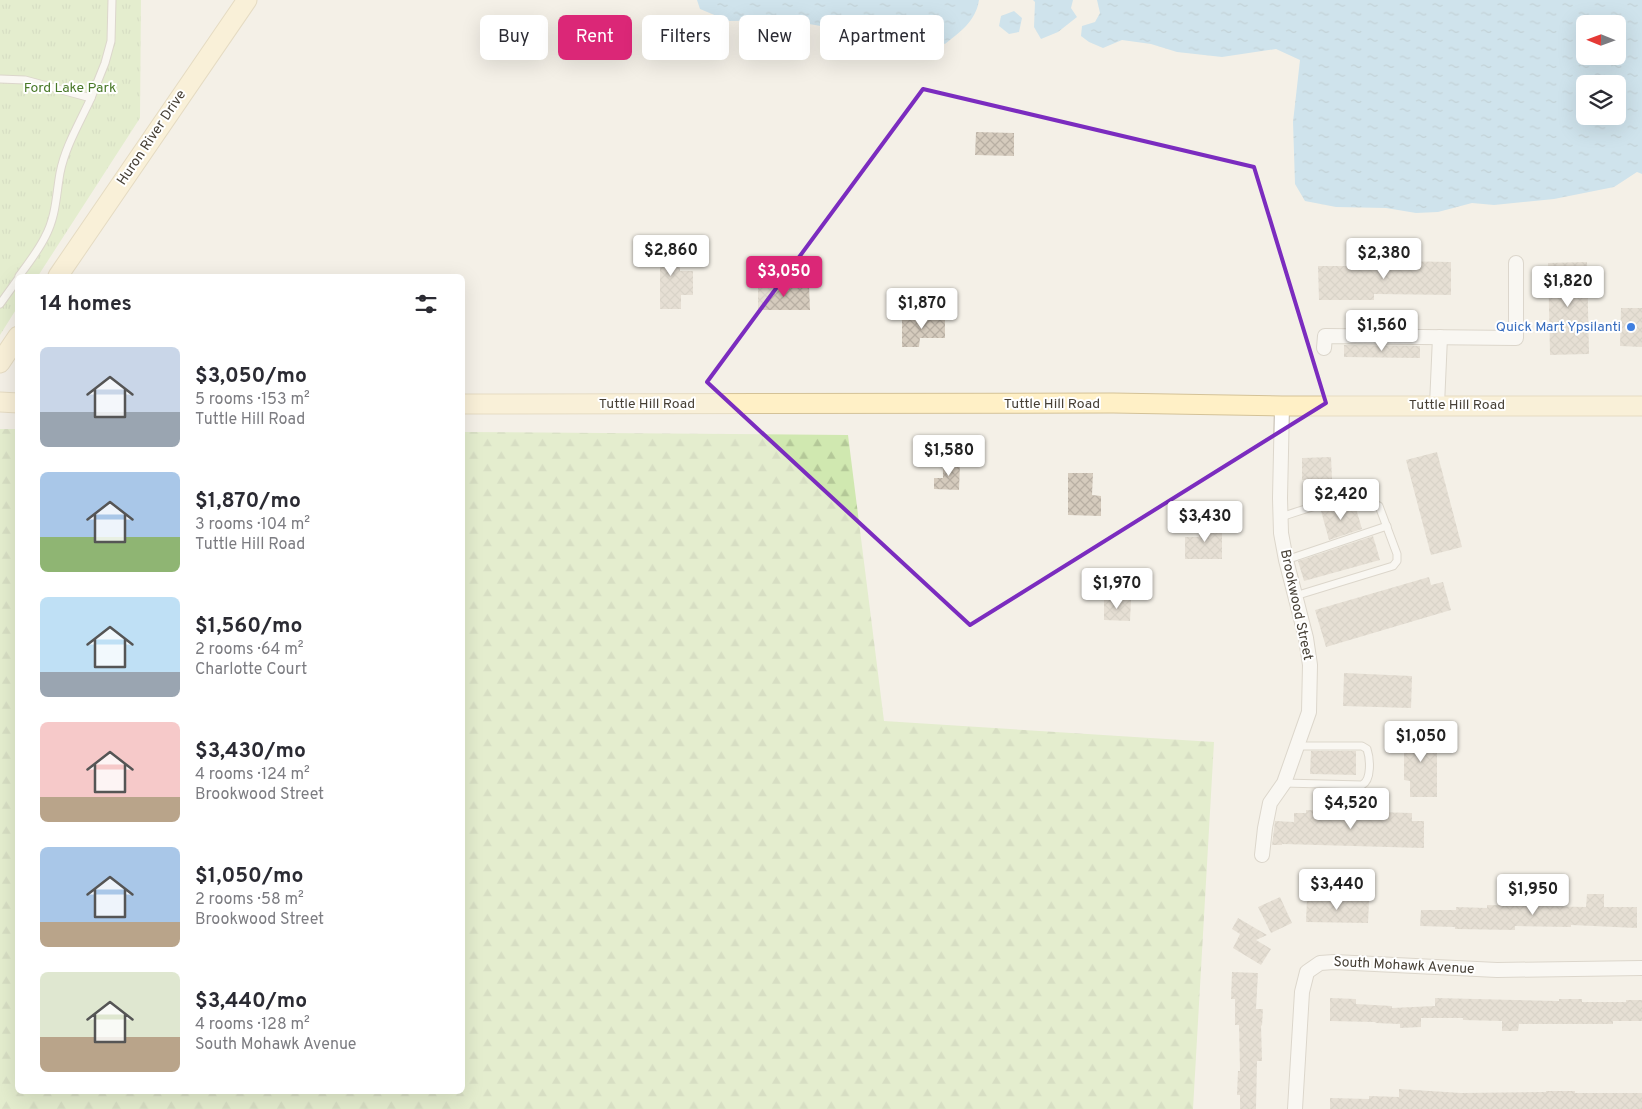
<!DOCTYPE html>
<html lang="en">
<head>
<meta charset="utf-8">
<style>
	body { margin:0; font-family:Overpass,sans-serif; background:#f2f2f3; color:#2b2b33; height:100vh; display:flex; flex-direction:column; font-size:19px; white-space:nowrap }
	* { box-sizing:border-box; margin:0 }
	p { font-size:16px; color:#7c7c81 }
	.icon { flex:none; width:28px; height:28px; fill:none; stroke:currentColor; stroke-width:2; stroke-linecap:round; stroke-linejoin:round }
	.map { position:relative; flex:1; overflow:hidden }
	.drawer { position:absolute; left:15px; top:274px; width:450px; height:820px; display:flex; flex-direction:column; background:#fff; border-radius:8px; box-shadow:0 5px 20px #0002 }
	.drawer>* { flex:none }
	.top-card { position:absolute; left:480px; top:15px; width:475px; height:45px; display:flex; gap:10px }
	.needle { width:32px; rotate:271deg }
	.fabs { position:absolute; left:1576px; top:15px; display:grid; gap:10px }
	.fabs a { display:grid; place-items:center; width:50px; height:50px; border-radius:8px; background:#fff; box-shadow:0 5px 20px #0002; font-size:25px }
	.price { position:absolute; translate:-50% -42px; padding:0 11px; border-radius:5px; background:#fff; color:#222; font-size:16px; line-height:32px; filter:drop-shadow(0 1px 2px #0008) }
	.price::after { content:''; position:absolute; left:50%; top:30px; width:15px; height:11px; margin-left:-8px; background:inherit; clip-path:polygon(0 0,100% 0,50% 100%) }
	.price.current { background:#db2777; color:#fff }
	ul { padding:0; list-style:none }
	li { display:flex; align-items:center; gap:15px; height:125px; padding:0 25px }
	li span { display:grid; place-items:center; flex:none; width:140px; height:100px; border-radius:8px; color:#555 }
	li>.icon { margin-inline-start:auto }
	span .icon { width:60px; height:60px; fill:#fffc; stroke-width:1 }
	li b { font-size:21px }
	h2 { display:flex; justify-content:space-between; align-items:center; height:60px; padding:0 25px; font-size:21px }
	.tag { padding:0 18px; border-radius:8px; background:#fff; box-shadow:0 5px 20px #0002; font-size:18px; line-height:45px }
	.tag.current { background:#db2777; color:#fff }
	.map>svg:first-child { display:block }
	.forest { fill:url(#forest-firs) }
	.park { fill:url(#park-tufts) }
	.water { fill:url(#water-ripples); fill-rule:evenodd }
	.building { fill:url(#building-cross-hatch) }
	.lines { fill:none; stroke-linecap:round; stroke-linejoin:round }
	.lane-casing { stroke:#bfb7aa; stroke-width:9 }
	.street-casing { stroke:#bfb7aa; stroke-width:16 }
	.secondary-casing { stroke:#d4c297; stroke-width:21 }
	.lane { stroke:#fff; stroke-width:7 }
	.street { stroke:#fff; stroke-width:14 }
	.secondary { stroke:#fff0c6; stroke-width:19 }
	.marked { fill:none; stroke:#7b2cbf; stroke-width:4; stroke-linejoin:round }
	.shop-dot { fill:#3f7fe0; stroke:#fff; stroke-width:2 }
	.labels { text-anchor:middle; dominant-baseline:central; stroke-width:4; stroke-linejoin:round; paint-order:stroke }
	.park-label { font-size:14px; fill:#497929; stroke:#fff }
	.street-label { font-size:14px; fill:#474036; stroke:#fff }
	.shop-label { font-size:14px; fill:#366cbe; stroke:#fff; text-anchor:end }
</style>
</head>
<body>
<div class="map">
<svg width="1642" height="1109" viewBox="0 0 1642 1109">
	<defs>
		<pattern id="forest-firs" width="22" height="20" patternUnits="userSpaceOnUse" patternTransform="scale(1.25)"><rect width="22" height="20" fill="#d0e8b0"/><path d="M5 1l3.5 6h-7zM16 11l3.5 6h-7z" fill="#b4c898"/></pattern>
		<pattern id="park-tufts" width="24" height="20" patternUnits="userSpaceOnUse" patternTransform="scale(1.25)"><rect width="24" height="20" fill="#d0e8b0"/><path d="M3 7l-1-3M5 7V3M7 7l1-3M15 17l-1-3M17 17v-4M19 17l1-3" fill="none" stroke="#b4c898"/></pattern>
		<pattern id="water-ripples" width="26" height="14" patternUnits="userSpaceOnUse" patternTransform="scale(1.25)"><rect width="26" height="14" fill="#a3d3f1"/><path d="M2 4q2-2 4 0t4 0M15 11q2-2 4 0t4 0" fill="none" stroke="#87adc4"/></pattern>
		<pattern id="building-cross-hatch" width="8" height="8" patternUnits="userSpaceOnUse" patternTransform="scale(1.25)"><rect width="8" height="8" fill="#d5cbbd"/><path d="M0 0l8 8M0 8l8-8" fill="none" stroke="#b8afa3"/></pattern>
	</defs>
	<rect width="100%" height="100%" fill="#f4f0e7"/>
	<polygon class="forest" points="0,429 18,429 18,1091 462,1091 463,432 848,435 884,721 1214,742 1193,1109 0,1109"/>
	<polygon class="park" points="0,0 141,0 140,118 38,276 18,276 17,308 0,335"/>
	<g class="water">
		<path d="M697,0H979C976,21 960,32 945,44L912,35L861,33L786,20L729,21L700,9Z"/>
		<polygon points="1033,0 1073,0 1071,8 1077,17 1058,32 1041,39 1034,27 1035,2"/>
		<path d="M1097,0H1642V174L1637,172L1614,187L1554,199L1494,205L1472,203L1438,212L1416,213L1386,208L1336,207L1305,201L1295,184L1293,122L1300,60L1276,49L1222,57L1177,52L1151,44L1122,40L1103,48L1089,42L1081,36L1082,26L1095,22L1100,13ZM1585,24H1618V56H1585ZM1585,84H1618V116H1585Z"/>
		<polygon points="1014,11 1022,18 1019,32 1009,34 999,26 1001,16"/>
	</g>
	<g class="building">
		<polygon points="976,132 1014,133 1014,156 975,155"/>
		<polygon points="645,248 680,248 680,271 693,271 693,295 681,295 681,309 660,309 660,263 645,263"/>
		<polygon points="1395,261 1451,262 1451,295 1374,294 1374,300 1319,300 1318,266 1395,266"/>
		<polygon points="1587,262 1589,354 1550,355 1548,263"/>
		<polygon points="758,285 809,285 810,310 758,310"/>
		<polygon points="1621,308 1642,308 1642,347 1620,346"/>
		<polygon points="902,318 945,318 945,338 920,338 919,347 902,347"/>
		<polygon points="1344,345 1420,346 1420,358 1344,357"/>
		<polygon points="1437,452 1462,547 1431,555 1406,460"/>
		<polygon points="1331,457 1332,479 1302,480 1302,458"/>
		<polygon points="943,462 960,463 959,490 934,489 934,478 943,478"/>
		<polygon points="1068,473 1093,473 1092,495 1101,496 1101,516 1068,515"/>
		<polygon points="1355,505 1362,529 1329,540 1321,511 1344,506"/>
		<polygon points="1199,522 1222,523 1222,559 1185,559 1185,537 1199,537"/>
		<polygon points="1373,536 1380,560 1304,581 1298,561"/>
		<polygon points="1429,577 1431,585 1443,582 1451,610 1326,647 1315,610"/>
		<polygon points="1104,599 1131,600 1130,621 1104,620"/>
		<polygon points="1344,673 1412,676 1411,708 1343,706"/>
		<polygon points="1404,731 1437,731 1437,797 1410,797 1410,781 1404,780"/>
		<polygon points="1311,751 1356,751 1356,775 1310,774"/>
		<polygon points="1306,810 1412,813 1412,821 1424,821 1424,848 1282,844 1282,845 1272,845 1275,821 1294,822 1294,813 1306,813"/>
		<polygon points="1587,894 1604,894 1604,907 1637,907 1637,928 1571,925 1571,927 1515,926 1515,930 1455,929 1455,927 1420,926 1421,910 1456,910 1456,907 1487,908 1487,905 1586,907"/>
		<polygon points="1280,897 1292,923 1271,933 1258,907"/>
		<polygon points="1307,898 1330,898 1330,901 1369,901 1368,923 1306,922"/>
		<polygon points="1238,918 1267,935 1256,940 1271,949 1261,965 1233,948 1240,934 1232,929"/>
		<polygon points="1232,972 1258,973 1256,1009 1263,1009 1262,1026 1261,1025 1262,1061 1257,1061 1256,1109 1240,1109 1240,1095 1237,1095 1238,1071 1240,1071 1239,1025 1235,1025 1235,999 1231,999"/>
		<polygon points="1330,998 1356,999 1356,1004 1392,1006 1392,1008 1435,1006 1435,998 1559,1001 1559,999 1582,999 1582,1002 1626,1002 1626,1000 1642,1000 1642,1021 1613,1021 1613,1024 1519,1024 1518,1031 1502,1031 1502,1021 1463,1020 1463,1018 1421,1018 1421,1027 1400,1028 1400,1024 1375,1023 1376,1022 1330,1021"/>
		<polygon points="1399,1089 1461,1093 1546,1092 1546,1091 1575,1091 1575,1093 1642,1093 1642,1109 1330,1109 1330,1098 1369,1099 1369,1096 1399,1097"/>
	</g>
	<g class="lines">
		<defs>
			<g id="lane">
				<polyline points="0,79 25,80 91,98 105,63 111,41 112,0"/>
				<path d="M19,276C28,264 38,251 45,237C56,217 56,196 60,173C65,147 80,122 91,98"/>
				<polyline points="0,304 18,279"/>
				<path d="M1281,517C1309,508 1351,491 1379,506L1397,554V561L1393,566L1295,596"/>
				<polyline points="1286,560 1387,526"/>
				<path d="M1284,783L1362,785C1372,780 1370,758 1367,749L1362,746H1298"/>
			</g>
			<g id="street">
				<polyline points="1324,348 1325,336 1516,338 1516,263"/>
				<polyline points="1437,405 1440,337"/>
				<polyline points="1262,855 1265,828 1270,803 1284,783 1309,712 1310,665 1306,638 1286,560 1281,533 1280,498 1282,406"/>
				<polyline points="1295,1109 1302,992 1307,972 1320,963 1334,962 1497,970 1642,968"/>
			</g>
			<g id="secondary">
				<polyline points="58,276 247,0"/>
				<polyline points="0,363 18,336"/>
				<polyline points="0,402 18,403"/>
				<polyline points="462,404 1113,403 1282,406 1642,406"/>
			</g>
		</defs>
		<use href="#lane" class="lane-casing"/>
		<use href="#street" class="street-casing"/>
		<use href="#secondary" class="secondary-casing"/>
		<use href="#lane" class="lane"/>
		<use href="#street" class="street"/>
		<use href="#secondary" class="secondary"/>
	</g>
	<path d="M0 0H1642V1109H0ZM923,89L1254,167L1326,403L970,625L707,382Z" fill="#f4f0e7" fill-opacity=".55" fill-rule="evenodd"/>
	<path class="marked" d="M923,89L1254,167L1326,403L970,625L707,382Z"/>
	<circle class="shop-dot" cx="1631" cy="327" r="5"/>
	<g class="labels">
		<g class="park-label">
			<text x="70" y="88">Ford Lake Park</text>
		</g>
		<g class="street-label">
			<text transform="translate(152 138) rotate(-56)">Huron River Drive</text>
			<text x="647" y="404">Tuttle Hill Road</text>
			<text x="1052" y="404">Tuttle Hill Road</text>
			<text x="1457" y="405">Tuttle Hill Road</text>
			<text transform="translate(1296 605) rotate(78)">Brookwood Street</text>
			<text transform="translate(1404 966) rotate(3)">South Mohawk Avenue</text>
		</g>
		<g class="shop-label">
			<text x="1621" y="327">Quick Mart Ypsilanti</text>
		</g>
	</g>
</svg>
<div class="fabs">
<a><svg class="needle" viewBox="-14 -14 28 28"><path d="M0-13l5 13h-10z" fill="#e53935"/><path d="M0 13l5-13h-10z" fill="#7c7c81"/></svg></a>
<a><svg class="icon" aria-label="layers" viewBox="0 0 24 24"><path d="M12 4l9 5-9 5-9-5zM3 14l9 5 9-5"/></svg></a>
</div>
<b class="price" style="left:671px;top:277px">$2,860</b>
<b class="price" style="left:1384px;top:280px">$2,380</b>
<b class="price current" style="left:784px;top:298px">$3,050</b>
<b class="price" style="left:1568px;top:308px">$1,820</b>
<b class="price" style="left:922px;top:330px">$1,870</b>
<b class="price" style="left:1382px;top:352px">$1,560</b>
<b class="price" style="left:949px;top:477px">$1,580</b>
<b class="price" style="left:1341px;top:521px">$2,420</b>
<b class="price" style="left:1205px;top:543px">$3,430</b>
<b class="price" style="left:1117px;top:610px">$1,970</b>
<b class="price" style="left:1421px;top:763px">$1,050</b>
<b class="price" style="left:1351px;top:830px">$4,520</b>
<b class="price" style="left:1337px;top:911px">$3,440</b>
<b class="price" style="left:1533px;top:916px">$1,950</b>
<div class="top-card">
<a class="tag">Buy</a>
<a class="tag current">Rent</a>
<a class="tag">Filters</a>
<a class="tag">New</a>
<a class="tag">Apartment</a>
</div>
<section class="drawer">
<h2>14 homes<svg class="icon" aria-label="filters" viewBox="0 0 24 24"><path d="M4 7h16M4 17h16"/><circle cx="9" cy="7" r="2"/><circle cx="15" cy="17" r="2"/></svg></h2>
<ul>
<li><span style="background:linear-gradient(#c9d6e8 65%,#9aa5b1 0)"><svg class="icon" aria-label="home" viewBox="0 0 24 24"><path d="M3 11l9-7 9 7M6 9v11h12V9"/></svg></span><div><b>$3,050/mo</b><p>5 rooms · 153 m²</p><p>Tuttle Hill Road</p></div></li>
<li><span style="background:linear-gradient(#a9c7e8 65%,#8fb573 0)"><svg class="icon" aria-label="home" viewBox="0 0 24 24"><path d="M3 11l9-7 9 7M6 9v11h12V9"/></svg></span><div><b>$1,870/mo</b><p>3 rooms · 104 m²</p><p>Tuttle Hill Road</p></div></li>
<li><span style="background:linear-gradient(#bfe0f5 75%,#9aa5b1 0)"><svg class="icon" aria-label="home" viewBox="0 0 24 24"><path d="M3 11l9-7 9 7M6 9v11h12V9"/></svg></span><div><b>$1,560/mo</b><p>2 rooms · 64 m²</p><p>Charlotte Court</p></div></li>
<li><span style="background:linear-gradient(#f6c9c9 75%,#b9a48a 0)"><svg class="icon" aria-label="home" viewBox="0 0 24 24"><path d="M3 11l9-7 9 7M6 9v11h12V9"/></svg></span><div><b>$3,430/mo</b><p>4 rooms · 124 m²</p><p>Brookwood Street</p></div></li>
<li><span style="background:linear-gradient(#a9c7e8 75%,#b9a48a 0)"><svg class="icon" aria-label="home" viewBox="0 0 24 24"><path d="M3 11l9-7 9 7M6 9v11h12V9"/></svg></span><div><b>$1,050/mo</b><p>2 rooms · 58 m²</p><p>Brookwood Street</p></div></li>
<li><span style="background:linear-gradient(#dfe7d0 65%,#b9a48a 0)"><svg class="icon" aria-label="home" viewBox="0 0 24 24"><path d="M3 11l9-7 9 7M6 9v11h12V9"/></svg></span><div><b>$3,440/mo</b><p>4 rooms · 128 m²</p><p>South Mohawk Avenue</p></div></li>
</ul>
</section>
</div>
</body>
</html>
